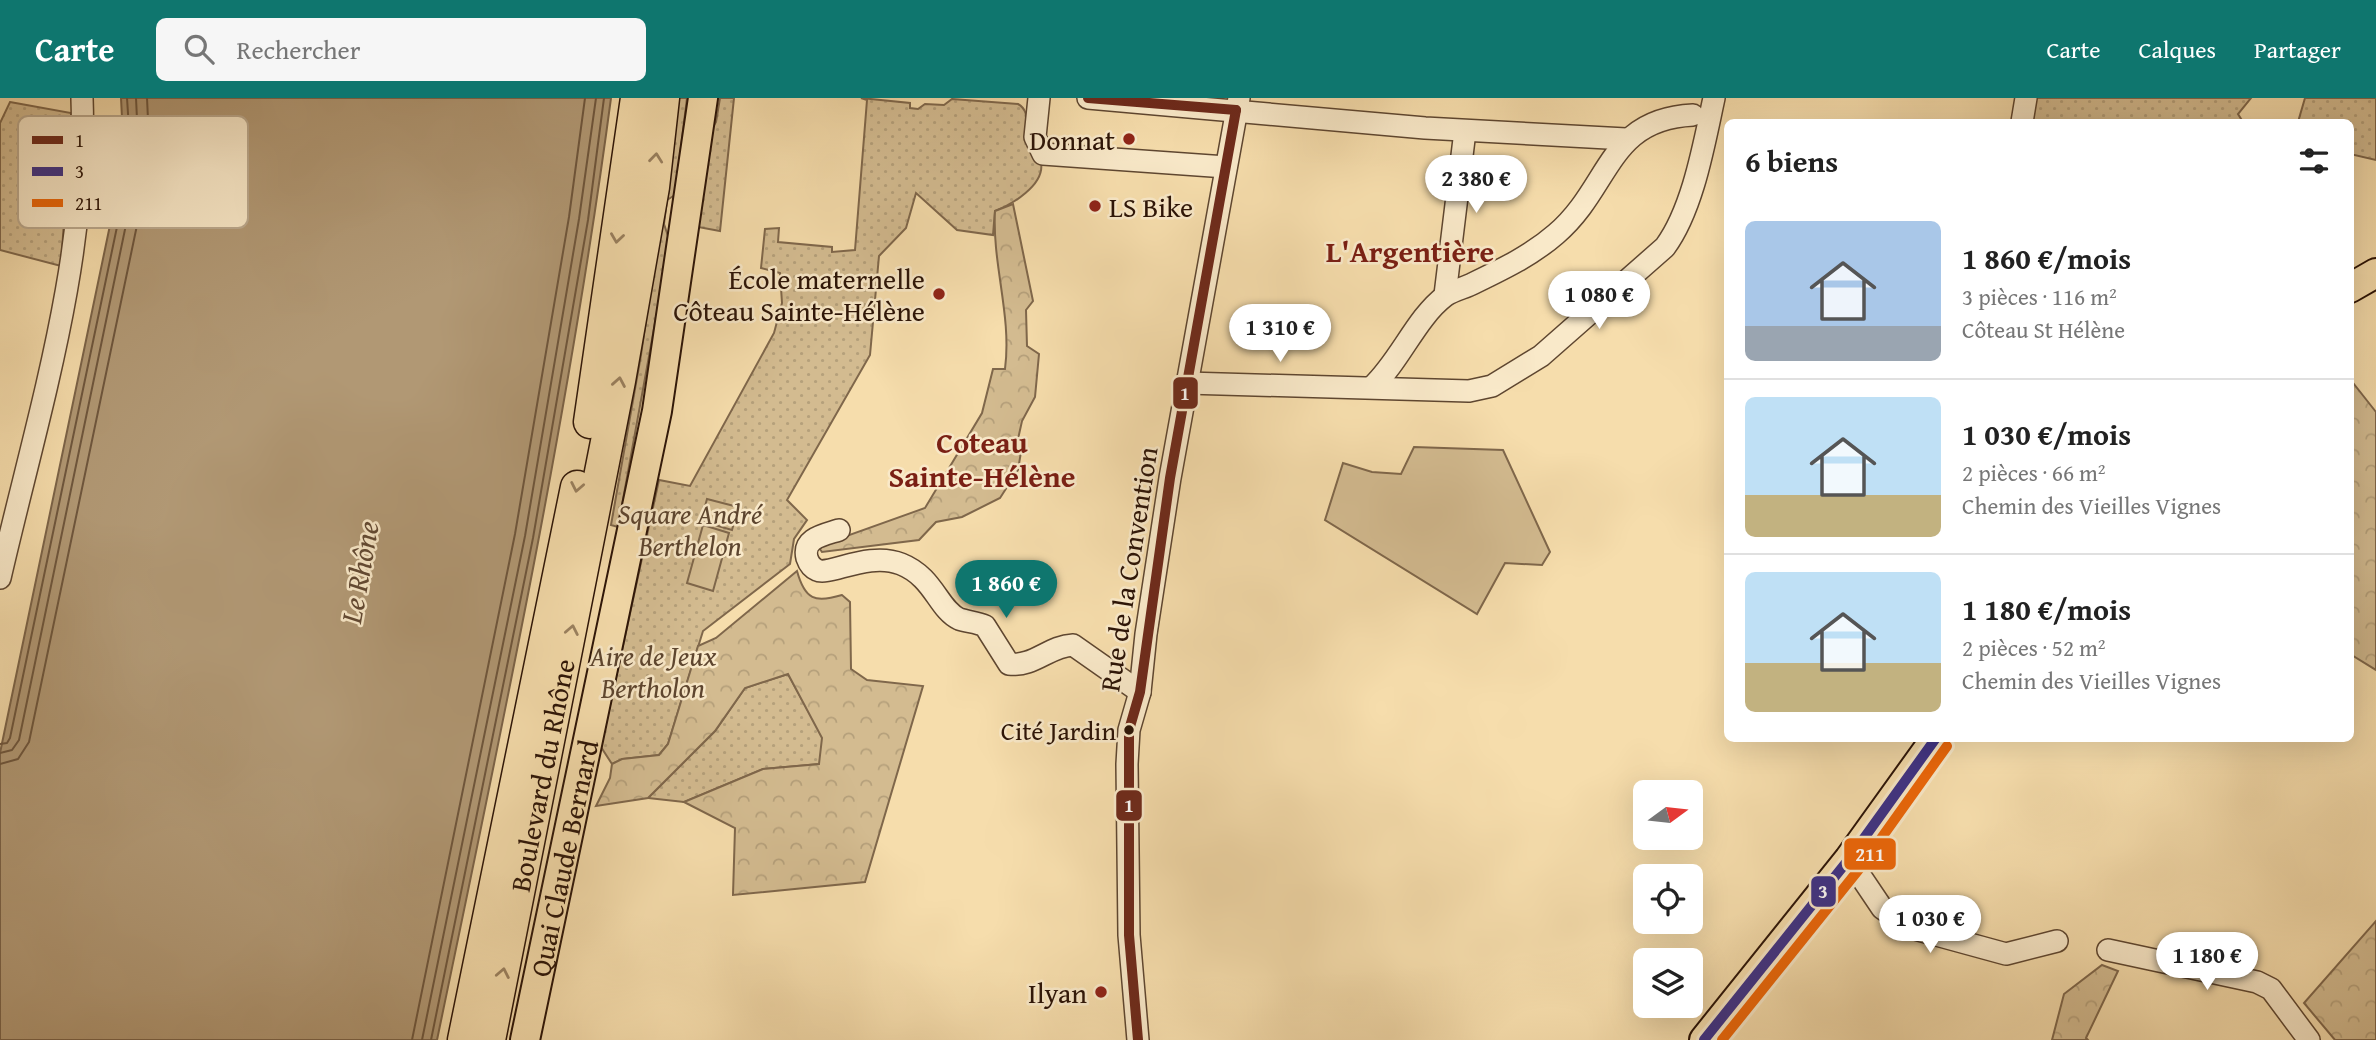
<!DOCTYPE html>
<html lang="fr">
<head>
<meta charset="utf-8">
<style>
	body { margin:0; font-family:"Gentium Book Plus",serif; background:#f6f6f6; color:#222; height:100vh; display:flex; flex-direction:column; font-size:26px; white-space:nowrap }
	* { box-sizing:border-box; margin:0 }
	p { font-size:23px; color:#767676 }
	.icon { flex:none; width:38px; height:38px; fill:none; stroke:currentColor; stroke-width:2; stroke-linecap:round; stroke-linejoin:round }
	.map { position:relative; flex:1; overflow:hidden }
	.panel { position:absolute; left:1724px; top:21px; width:630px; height:623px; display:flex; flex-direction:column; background:#fff; border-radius:10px; box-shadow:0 7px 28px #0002 }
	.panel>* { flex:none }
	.needle { width:46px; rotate:75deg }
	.buttons { position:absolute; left:1633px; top:682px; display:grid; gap:14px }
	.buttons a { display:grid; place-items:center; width:70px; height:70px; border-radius:10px; background:#fff; box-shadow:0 7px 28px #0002; font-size:35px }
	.price { position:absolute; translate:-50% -60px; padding:0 16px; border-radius:24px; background:#fff; color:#222; font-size:23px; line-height:46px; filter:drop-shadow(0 2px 4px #0008) }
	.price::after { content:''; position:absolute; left:50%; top:42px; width:21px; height:16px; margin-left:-10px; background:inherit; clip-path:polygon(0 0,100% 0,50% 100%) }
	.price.active { background:#0f766e; color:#fff }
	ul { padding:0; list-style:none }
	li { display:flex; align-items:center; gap:21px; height:175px; padding:0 21px }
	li+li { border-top:2px solid #e0e0e0 }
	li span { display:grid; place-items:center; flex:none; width:196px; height:140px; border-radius:10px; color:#555 }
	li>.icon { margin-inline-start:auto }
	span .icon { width:84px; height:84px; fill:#fffc; stroke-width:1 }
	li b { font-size:30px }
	h2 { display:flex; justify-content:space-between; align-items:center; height:84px; padding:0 21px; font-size:30px }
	header { display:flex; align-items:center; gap:42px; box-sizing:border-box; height:98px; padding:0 35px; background:#0f766e; color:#fff }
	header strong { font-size:33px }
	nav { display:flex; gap:38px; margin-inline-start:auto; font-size:24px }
	.search { width:490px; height:63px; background:#f6f6f6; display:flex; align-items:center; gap:18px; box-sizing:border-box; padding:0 24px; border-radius:10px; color:#767676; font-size:26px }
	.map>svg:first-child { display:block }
	.grass { fill:url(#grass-dots); stroke:#7f674b; stroke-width:2 }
	.forest { fill:url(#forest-crowns); stroke:#7f674b; stroke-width:2 }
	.garden { fill:#d3bb90; stroke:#7f674b; stroke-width:2 }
	.water { fill:#b19874; stroke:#7b6348; stroke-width:2 }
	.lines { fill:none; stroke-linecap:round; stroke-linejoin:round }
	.shore { stroke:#6e563d; stroke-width:2 }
	.minor-casing { stroke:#5e4630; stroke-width:24 }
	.major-casing { stroke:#2b1306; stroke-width:32 }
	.highway-casing { stroke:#2b1306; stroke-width:35 }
	.minor { stroke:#f9e9c9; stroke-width:21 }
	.major { stroke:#f6ddac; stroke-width:28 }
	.highway { stroke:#f6ddac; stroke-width:32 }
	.bus-1-casing { stroke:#f9e9c9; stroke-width:16 }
	.bus-2-casing { stroke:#f9e9c9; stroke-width:16 }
	.bus-3-casing { stroke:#f9e9c9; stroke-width:16 }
	.bus-1 { stroke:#6e2a1b; stroke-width:10 }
	.bus-2 { stroke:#3c3187; stroke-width:10 }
	.bus-3 { stroke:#ec6608; stroke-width:10 }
	.oneway { stroke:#9b8261 }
	.poi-dot { fill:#8f2418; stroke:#f9e9c9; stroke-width:2.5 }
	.bus-dot { fill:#2b1306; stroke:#f9e9c9; stroke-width:2.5 }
	.labels { text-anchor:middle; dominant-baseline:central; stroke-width:5; stroke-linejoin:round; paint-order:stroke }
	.bus-label { font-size:26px; fill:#2b1306; stroke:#f9e9c9; text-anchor:end }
	.poi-label { font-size:28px; fill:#2b1306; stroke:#f9e9c9; text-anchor:end }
	.park-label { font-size:28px; font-style:italic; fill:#5d452f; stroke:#f9e9c9 }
	.street-label { font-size:28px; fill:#2b1306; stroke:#f9e9c9 }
	.neighbourhood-label { font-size:30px; font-weight:bold; fill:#7a1f14; stroke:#f9e9c9 }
	.water-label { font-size:30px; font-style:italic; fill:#614832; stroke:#f9e9c9 }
	.key { fill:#f9e9c9; stroke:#bba98e; stroke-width:2 }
	.key-label { font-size:19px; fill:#2b1306 }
	.line-badge { stroke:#f9e9c9; stroke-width:2.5 }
	.badge-label { font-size:19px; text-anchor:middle; font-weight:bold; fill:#fff }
</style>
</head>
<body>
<header>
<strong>Carte</strong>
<div class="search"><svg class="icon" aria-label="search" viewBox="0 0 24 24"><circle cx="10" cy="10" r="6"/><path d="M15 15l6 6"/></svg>Rechercher</div>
<nav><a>Carte</a><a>Calques</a><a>Partager</a></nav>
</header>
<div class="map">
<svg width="2376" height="942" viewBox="0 0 2376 942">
	<defs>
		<pattern id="grass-dots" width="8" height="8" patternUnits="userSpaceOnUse" patternTransform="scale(1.75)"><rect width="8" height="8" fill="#d3bb90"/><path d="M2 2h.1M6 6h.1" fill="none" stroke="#b5a07b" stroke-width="1.8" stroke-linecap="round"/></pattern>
		<pattern id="forest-crowns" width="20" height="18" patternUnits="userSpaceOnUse" patternTransform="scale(1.75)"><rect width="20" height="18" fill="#d3bb90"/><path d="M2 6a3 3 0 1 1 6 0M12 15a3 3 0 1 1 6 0" fill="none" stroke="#b5a07b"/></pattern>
	</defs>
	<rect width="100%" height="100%" fill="#f6ddac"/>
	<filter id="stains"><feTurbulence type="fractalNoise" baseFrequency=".00286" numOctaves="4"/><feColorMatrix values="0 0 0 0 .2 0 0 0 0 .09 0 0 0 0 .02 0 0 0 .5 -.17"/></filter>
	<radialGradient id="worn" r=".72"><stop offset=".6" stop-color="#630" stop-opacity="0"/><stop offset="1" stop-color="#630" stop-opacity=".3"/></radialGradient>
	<g class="grass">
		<polygon points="678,0 687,0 675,97 667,102 664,126 668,138 661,192 618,429 611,427 641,257"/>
		<polygon points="720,0 734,0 720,133 698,129 708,38 716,24"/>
		<path d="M861,0L910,5V10L918,11L925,6L944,7L952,1L1018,6C1029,12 1026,24 1028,35C1031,45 1039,55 1041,65C1045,87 1011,107 995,113L993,137L957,132L916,95L906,130L879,158L870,257L787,402L807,422L794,441L790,466L703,533L668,646L659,657L623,661L612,666L601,649L659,382L690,388L774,235L782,205L780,175L761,170L765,131L779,130L778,144L832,149V154L855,152L867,2Z"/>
		<polygon points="2030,0 2251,0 2238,16 2243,24 2025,24"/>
		<polygon points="2305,0 2376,0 2376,62 2350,56 2350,24 2298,24"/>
		<polygon points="10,4 71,15 71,43 58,43 53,121 64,123 61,168 0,152 0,25"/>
		<polygon points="788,576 823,640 820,666 763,671 684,704 648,700 715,633 745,590"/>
	</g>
	<g class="forest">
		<path d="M1013,106L1033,203L1026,212L1027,248L1039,256L1035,299L1022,323L1018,341L1022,348L1018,372L1000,400L962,419L936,424L919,442L822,454L820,451L824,446L925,410L982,315L993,271H1005C1012,218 992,166 995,113Z"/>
		<polygon points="2350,281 2376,314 2376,572 2350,556"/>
		<path d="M797,473C805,502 815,505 842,497L850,504L851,571L867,582L923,588L865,784L733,797L735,730L684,704L763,671L819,666L822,640L788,576L745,590L715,633L648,700L596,708L610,680L612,666L622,661L659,657L668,646L698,548L716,540Z"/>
		<polygon points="2376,823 2376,942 2335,942 2304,905"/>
		<polygon points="2102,867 2118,873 2086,940 2088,942 2052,942 2064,896"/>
	</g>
	<g class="garden">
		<polygon points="1414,349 1503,352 1550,454 1542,467 1505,465 1477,516 1325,422 1343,365 1372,374 1401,376"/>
		<polygon points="707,401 738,409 732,432 701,423"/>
		<polygon points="703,427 729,435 713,493 687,485"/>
	</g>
	<path class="water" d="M121,0H611C569,317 502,629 437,942H0V655L124,60Z"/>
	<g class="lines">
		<g class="shore">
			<polyline points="0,646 7,645 10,640 131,62 127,0"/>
			<polyline points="0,655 12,652 19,642 139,64 136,0"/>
			<polyline points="0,666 18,661 29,644 150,65 147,0"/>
			<polyline points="412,942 515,436 569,119 585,0"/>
			<polyline points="422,942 525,438 579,121 596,0"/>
			<polyline points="431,942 533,440 588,122 604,0"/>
		</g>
		<defs>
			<g id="minor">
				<polyline points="1039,0 1035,39 1043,56 1226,69"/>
				<polyline points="1088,0 1425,30 1626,41"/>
				<polyline points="2022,24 2026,0"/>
				<polyline points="1445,197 1465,33"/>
				<path d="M1187,285L1469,293L1492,288L1541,258L1665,149C1693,111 1704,46 1714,0"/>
				<path d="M1372,289C1400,263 1416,220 1445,198C1453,192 1465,190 1474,185C1503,171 1532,157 1556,136C1611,89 1607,21 1693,17"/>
				<path d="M839,432C824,437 802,440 807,460C809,466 812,470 817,472C829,478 869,453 901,466C934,479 938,511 959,521C968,524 977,524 985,528L1009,566C1034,569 1049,548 1073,547L1140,594"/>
				<path d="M0,480C36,323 88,163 82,0"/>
				<polyline points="1849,761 1882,810 1911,830 2006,856 2057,843"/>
				<polyline points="2108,852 2257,884 2271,891 2309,942"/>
				<polyline points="1138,942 1129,837 1127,666 1129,632 1140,594 1146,536 1170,380 1239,0"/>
			</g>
			<g id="major">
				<polyline points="2350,190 2376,175"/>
				<path id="s1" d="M525,942L657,313L703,0"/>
				<polyline points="1704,942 1849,761 1936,640"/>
			</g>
			<g id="highway">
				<polyline points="590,324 637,0"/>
				<polyline points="464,942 577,389"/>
				<path id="s2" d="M489,942L619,283L653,89L663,0"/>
			</g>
		</defs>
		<use href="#minor" class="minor-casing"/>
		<use href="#major" class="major-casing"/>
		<use href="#highway" class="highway-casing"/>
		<use href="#minor" class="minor"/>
		<use href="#major" class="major"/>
		<use href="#highway" class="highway"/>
		<defs>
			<g id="bus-1">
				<polyline points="1088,0 1236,12"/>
				<polyline points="1138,942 1129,837 1129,632 1140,594 1170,380 1236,12"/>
			</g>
			<polyline id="bus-2" points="1704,942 1849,761 1936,640"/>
			<polyline id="bus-3" points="1722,942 1860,770 1947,648"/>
		</defs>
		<use href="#bus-1" class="bus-1-casing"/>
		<use href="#bus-2" class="bus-2-casing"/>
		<use href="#bus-3" class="bus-3-casing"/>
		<use href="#bus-1" class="bus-1"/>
		<use href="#bus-2" class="bus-2"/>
		<use href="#bus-3" class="bus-3"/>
	</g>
	<defs><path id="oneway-chevron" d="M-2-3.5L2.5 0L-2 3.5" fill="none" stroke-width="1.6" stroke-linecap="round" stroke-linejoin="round" transform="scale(1.75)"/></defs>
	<g class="oneway">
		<use href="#oneway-chevron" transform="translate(656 60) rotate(-84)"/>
		<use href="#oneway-chevron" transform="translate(617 140) rotate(98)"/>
		<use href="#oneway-chevron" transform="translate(619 284) rotate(-80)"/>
		<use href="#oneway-chevron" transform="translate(577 389) rotate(101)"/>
		<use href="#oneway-chevron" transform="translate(572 532) rotate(-79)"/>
		<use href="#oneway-chevron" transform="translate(503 875) rotate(-79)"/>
	</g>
	<g class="poi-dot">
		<circle cx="1129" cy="41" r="7"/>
		<circle cx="1095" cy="108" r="7"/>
		<circle cx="939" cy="196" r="7"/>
		<circle cx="1101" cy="894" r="7"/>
	</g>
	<circle class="bus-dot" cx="1129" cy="632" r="6"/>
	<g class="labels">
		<g class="bus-label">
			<text x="1116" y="632">Cité Jardin</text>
		</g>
		<g class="poi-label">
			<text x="1115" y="41">Donnat</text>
			<text x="1109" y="108" text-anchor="start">LS Bike</text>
			<text x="925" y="180">École maternelle<tspan x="925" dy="32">Côteau Sainte-Hélène</tspan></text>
			<text x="1087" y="894">Ilyan</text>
		</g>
		<g class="park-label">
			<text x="690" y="415">Square André<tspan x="690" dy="32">Berthelon</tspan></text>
			<text x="653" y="557">Aire de Jeux<tspan x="653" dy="32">Bertholon</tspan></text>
		</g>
		<g class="street-label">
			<text transform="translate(1128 471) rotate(-81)">Rue de la Convention</text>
			<text stroke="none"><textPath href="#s2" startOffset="270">Boulevard du Rhône</textPath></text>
			<text stroke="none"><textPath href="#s1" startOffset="186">Quai Claude Bernard</textPath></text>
		</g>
		<g class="neighbourhood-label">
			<text x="1410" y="153">L'Argentière</text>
			<text x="982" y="344">Coteau<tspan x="982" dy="34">Sainte-Hélène</tspan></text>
		</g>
		<g class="water-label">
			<text transform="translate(359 474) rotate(-80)">Le Rhône</text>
		</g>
	</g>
	<rect x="18" y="18" width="230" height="112" rx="10" class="key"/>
	<rect x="32" y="38" width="31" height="8" fill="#6e2a1b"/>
	<rect x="32" y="69" width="31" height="9" fill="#3c3187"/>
	<rect x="32" y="101" width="31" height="8" fill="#ec6608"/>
	<g class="key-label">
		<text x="75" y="49">1</text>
		<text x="75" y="80">3</text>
		<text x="75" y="112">211</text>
	</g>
	<g class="line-badge">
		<rect x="1172" y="278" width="27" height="34" rx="7" fill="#6e2a1b"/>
		<rect x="1115" y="691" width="28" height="33" rx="7" fill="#6e2a1b"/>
		<rect x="1843" y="739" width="54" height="34" rx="7" fill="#ec6608"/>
		<rect x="1810" y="777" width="27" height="33" rx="7" fill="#3c3187"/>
	</g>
	<g class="badge-label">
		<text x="1185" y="302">1</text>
		<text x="1129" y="714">1</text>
		<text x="1870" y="763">211</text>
		<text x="1823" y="800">3</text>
	</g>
	<rect width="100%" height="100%" filter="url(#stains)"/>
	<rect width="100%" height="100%" fill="url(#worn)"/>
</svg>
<div class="buttons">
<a><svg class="needle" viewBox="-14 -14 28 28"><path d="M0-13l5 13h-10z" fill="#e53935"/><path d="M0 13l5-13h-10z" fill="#767676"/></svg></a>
<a><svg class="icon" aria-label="locate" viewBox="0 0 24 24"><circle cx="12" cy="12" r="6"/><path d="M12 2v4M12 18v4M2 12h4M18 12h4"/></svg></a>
<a><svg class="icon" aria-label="layers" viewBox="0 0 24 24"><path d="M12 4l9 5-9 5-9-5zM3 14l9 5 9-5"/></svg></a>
</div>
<b class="price" style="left:1476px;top:117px">2 380 €</b>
<b class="price" style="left:1599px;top:233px">1 080 €</b>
<b class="price" style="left:1280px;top:266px">1 310 €</b>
<b class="price active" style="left:1006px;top:522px">1 860 €</b>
<b class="price" style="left:1930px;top:857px">1 030 €</b>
<b class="price" style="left:2207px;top:894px">1 180 €</b>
<section class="panel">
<h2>6 biens<svg class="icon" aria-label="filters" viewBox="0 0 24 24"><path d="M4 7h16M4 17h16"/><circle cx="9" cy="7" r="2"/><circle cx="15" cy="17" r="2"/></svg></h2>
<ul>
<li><span style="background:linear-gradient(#a9c7e8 75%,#9aa5b1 0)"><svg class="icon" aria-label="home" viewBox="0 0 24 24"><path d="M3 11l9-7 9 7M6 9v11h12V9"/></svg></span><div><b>1 860 €/mois</b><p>3 pièces · 116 m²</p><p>Côteau St Hélène</p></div></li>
<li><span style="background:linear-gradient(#bfe0f5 70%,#c2b280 0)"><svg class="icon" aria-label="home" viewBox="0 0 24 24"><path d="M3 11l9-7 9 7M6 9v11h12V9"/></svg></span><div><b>1 030 €/mois</b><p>2 pièces · 66 m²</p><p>Chemin des Vieilles Vignes</p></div></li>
<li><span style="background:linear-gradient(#bfe0f5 65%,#c2b280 0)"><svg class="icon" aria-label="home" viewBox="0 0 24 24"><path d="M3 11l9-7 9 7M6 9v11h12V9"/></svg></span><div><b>1 180 €/mois</b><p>2 pièces · 52 m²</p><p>Chemin des Vieilles Vignes</p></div></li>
</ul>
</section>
</div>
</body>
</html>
